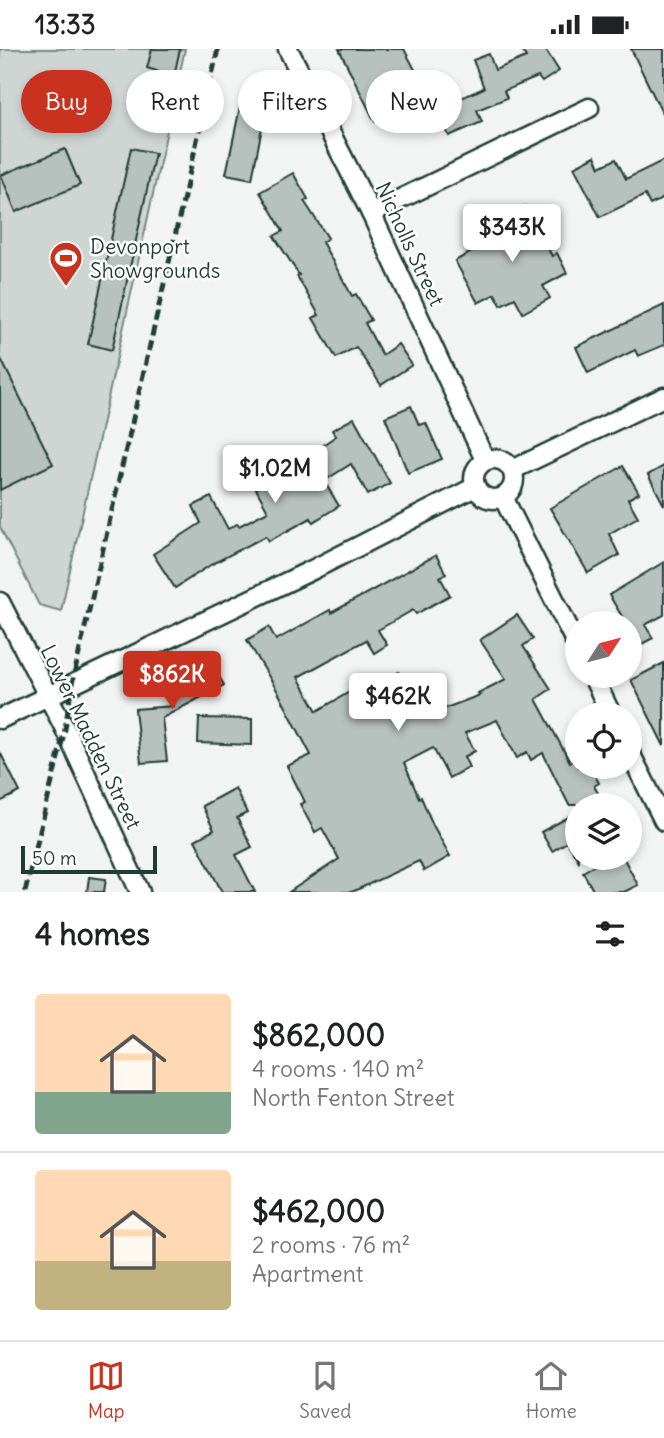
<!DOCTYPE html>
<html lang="en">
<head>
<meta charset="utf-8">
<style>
	body { margin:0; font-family:Delius,sans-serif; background:#f6f6f6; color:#202124; height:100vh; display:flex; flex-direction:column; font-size:26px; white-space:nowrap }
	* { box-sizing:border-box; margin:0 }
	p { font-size:23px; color:#757577 }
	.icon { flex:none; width:38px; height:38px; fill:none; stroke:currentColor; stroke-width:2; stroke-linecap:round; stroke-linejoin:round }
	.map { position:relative; height:843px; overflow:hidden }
	.sheet { display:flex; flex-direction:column; background:#fff; flex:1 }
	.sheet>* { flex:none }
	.guide { position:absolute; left:21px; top:21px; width:623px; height:63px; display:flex; gap:14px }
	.needle { width:46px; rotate:54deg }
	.buttons { position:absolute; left:565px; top:562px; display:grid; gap:14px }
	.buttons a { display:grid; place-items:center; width:77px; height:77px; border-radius:50%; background:#fff; box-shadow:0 4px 10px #0003; font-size:35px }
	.scale { position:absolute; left:21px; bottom:18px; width:136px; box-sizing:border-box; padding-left:7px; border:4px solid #1f3d34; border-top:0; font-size:19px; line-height:24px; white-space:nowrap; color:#1f3d34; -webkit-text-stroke:5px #fff; paint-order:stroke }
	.price { position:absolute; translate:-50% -60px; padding:0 16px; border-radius:7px; background:#fff; color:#222; font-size:23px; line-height:46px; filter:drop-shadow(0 2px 4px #0008) }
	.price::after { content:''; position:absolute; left:50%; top:42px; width:21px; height:16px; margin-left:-10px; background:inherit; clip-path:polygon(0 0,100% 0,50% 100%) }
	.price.selected { background:#c8321e; color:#fff }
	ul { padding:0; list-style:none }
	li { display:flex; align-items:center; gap:21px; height:175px; padding:0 35px }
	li+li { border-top:2px solid #e0e0e0 }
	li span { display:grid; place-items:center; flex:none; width:196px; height:140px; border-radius:7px; color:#555 }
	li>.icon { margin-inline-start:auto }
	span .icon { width:84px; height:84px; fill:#fffc; stroke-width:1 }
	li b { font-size:30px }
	h2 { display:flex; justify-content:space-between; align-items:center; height:84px; padding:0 35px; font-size:30px }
	.pill { padding:0 24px; border-radius:32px; background:#fff; box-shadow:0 4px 10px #0003; font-size:24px; line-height:63px }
	.pill.selected { background:#c8321e; color:#fff }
	.status { display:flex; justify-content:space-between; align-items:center; height:49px; padding:0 35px; background:#fff; direction:ltr }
	.status svg { height:19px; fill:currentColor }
	.dock { display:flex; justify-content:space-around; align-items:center; height:98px; border-top:2px solid #e0e0e0; background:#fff; font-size:19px; color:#757577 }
	.dock a { display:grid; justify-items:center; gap:4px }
	.dock .selected { color:#c8321e }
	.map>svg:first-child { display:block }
	.green { fill:#ced5d3; stroke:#768984; stroke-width:2 }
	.building { fill:#b7c1bd; stroke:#1f3d34; stroke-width:2 }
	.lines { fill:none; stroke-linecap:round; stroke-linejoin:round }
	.minor-casing { stroke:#1f3d34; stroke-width:23 }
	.minor { stroke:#fff; stroke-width:18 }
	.rail { stroke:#1f3d34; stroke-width:5; stroke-dasharray:10 5; stroke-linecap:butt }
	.labels { text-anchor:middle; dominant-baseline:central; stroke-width:5; stroke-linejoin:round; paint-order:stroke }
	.street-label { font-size:21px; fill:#1f3d34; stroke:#fff }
	.poi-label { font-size:21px; fill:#1f3d34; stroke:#fff; text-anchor:start }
</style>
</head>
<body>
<div class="status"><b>13:33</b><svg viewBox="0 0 49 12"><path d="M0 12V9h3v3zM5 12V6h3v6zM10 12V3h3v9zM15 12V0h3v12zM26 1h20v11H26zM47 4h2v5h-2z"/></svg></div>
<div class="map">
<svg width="664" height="843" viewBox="0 0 664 843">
	<rect width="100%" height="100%" fill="#f2f3f3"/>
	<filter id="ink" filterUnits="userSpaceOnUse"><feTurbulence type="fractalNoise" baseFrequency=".0143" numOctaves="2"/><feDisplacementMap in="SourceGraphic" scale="14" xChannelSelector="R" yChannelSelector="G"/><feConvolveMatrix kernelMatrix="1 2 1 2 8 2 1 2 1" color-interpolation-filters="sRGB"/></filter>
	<g filter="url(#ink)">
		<polygon class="green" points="0,0 185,0 61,562 39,556 0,478"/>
		<g class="building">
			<polygon points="152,0 180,0 174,27 147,19"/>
			<polygon points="339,0 404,0 428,45 375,73"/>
			<polygon points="521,0 545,0 559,22 542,33 538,28 504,42 507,49 477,61 482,73 449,87 445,78 437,82 429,63 484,39 473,11 489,5 495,21 526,8"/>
			<polygon points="631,0 664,0 664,68"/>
			<polygon points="241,53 266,58 252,130 226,125"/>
			<polygon points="131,99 155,104 112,301 88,295"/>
			<polygon points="65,100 80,136 16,163 1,126"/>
			<polygon points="595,107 600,118 616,110 626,130 664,111 664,149 650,156 645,146 600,168 574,118"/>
			<polygon points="293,124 308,150 304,152 328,189 322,193 352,247 356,245 371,271 365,274 382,306 398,295 412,316 381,336 356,298 336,309 313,269 319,266 297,227 299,226 274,187 283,182 260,143"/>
			<polygon points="525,157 552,207 557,204 567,224 543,237 550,249 523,264 515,249 501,256 495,245 478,254 455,212 497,189 490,176"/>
			<polygon points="664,256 664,296 638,307 635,301 588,324 576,298"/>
			<polygon points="0,308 53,415 0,441"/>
			<polygon points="411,357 419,376 426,374 442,410 408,424 385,368"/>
			<polygon points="354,369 390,434 368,446 351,415 324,432 339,457 313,473 311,469 269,492 266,487 212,515 175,539 153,505 201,474 193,457 211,448 228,480 237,475 239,477 268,462 255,438 287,420 336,387 332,381"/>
			<polygon points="623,417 639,444 628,450 638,468 609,485 619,506 588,524 550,459"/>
			<polygon points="664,417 664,456 648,426"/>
			<polygon points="436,506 446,525 440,528 450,546 416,565 413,561 378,581 387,596 374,604 366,591 298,628 317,662 363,635 366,639 399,623 406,638 423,630 438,662 480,646 478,644 506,630 480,591 517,566 533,590 523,597 551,640 536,650 570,713 578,710 578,718 590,718 599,734 594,737 605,756 569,756 543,704 531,711 527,703 517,709 497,671 465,684 475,702 464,708 469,718 449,729 433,699 404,714 419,749 421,748 433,776 450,807 424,822 419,812 352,843 289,843 339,810 322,779 315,783 300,755 305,753 287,717 311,706 278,643 247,591 269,578 276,591 330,561 331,564"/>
			<polygon points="664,513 664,566 645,576 653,589 630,601 630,574 626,574 609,546"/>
			<polygon points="211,614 224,636 162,669 167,712 141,714 135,660 173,657 164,639"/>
			<polygon points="664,614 664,697 631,631"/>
			<polygon points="199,669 252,670 252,696 198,694"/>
			<polygon points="0,703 20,743 0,753"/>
			<polygon points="235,739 247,764 237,769 252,798 236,806 255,843 222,843 195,791 214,781 202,757"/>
			<polygon points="578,763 578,811 567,793 552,802 541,783"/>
			<polygon points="608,808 623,808 638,836 624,843 594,843 583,823"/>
			<polygon points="89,828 106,830 104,843 87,843"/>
		</g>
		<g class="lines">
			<defs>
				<g id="minor">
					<polyline points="288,0 371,164 485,411"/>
					<polyline points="371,164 589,59"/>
					<circle cx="494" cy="430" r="20"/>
					<polyline points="512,421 664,348"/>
					<polyline points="503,448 578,598"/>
					<polyline points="0,553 65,680 140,843"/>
					<polyline points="592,626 611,665"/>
					<polyline points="0,670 312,521 475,438"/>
					<polyline points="630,704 664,772"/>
				</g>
			</defs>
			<use href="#minor" class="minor-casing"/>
			<use href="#minor" class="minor"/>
			<polyline class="rail" points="25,843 65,680 72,635 218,0"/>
		</g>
	</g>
	<defs>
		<symbol id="stadium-pin" viewBox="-11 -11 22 30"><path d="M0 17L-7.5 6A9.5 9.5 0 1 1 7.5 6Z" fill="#c8321e" stroke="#fff"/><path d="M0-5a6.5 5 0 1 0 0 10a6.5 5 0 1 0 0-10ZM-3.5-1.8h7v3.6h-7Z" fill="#fff"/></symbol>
	</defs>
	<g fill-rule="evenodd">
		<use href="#stadium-pin" x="47" y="190" width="38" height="52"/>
	</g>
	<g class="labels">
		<g class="street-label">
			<text transform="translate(410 195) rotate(65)">Nicholls Street</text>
			<text transform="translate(91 688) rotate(64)">Lower Madden Street</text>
		</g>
		<g class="poi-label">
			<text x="90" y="197">Devonport<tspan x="90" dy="24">Showgrounds</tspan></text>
		</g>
	</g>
</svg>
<div class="buttons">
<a><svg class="needle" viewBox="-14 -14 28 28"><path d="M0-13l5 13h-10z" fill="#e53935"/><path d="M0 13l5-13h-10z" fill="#757577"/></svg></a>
<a><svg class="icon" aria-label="locate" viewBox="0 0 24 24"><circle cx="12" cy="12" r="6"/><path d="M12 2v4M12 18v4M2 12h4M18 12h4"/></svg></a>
<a><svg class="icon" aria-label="layers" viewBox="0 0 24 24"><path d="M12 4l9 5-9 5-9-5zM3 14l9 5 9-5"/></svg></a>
</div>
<div class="scale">50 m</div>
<b class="price" style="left:512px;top:215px">$343K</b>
<b class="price" style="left:275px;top:456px">$1.02M</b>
<b class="price selected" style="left:172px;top:662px">$862K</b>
<b class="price" style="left:398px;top:684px">$462K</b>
<div class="guide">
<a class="pill selected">Buy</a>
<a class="pill">Rent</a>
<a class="pill">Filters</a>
<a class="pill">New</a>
</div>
</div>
<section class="sheet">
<h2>4 homes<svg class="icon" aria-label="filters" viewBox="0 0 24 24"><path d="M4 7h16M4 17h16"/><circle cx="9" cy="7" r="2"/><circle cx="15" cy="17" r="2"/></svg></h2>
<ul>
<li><span style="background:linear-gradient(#ffd9b3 70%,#7fa58c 0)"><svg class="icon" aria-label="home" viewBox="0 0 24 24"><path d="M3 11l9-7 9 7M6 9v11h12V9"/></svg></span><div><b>$862,000</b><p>4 rooms · 140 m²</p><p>North Fenton Street</p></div></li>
<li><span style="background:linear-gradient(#ffd9b3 65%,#c2b280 0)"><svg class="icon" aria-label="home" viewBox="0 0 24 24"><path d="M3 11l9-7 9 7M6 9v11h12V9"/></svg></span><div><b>$462,000</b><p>2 rooms · 76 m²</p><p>Apartment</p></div></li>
</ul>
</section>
<nav class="dock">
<a class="selected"><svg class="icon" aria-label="map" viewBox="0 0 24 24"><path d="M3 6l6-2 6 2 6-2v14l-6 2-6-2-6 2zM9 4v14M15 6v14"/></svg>Map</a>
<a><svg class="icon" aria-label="saved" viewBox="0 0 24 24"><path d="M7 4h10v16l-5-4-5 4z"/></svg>Saved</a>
<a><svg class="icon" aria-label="home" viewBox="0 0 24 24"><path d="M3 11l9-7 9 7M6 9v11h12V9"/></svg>Home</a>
</nav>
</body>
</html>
